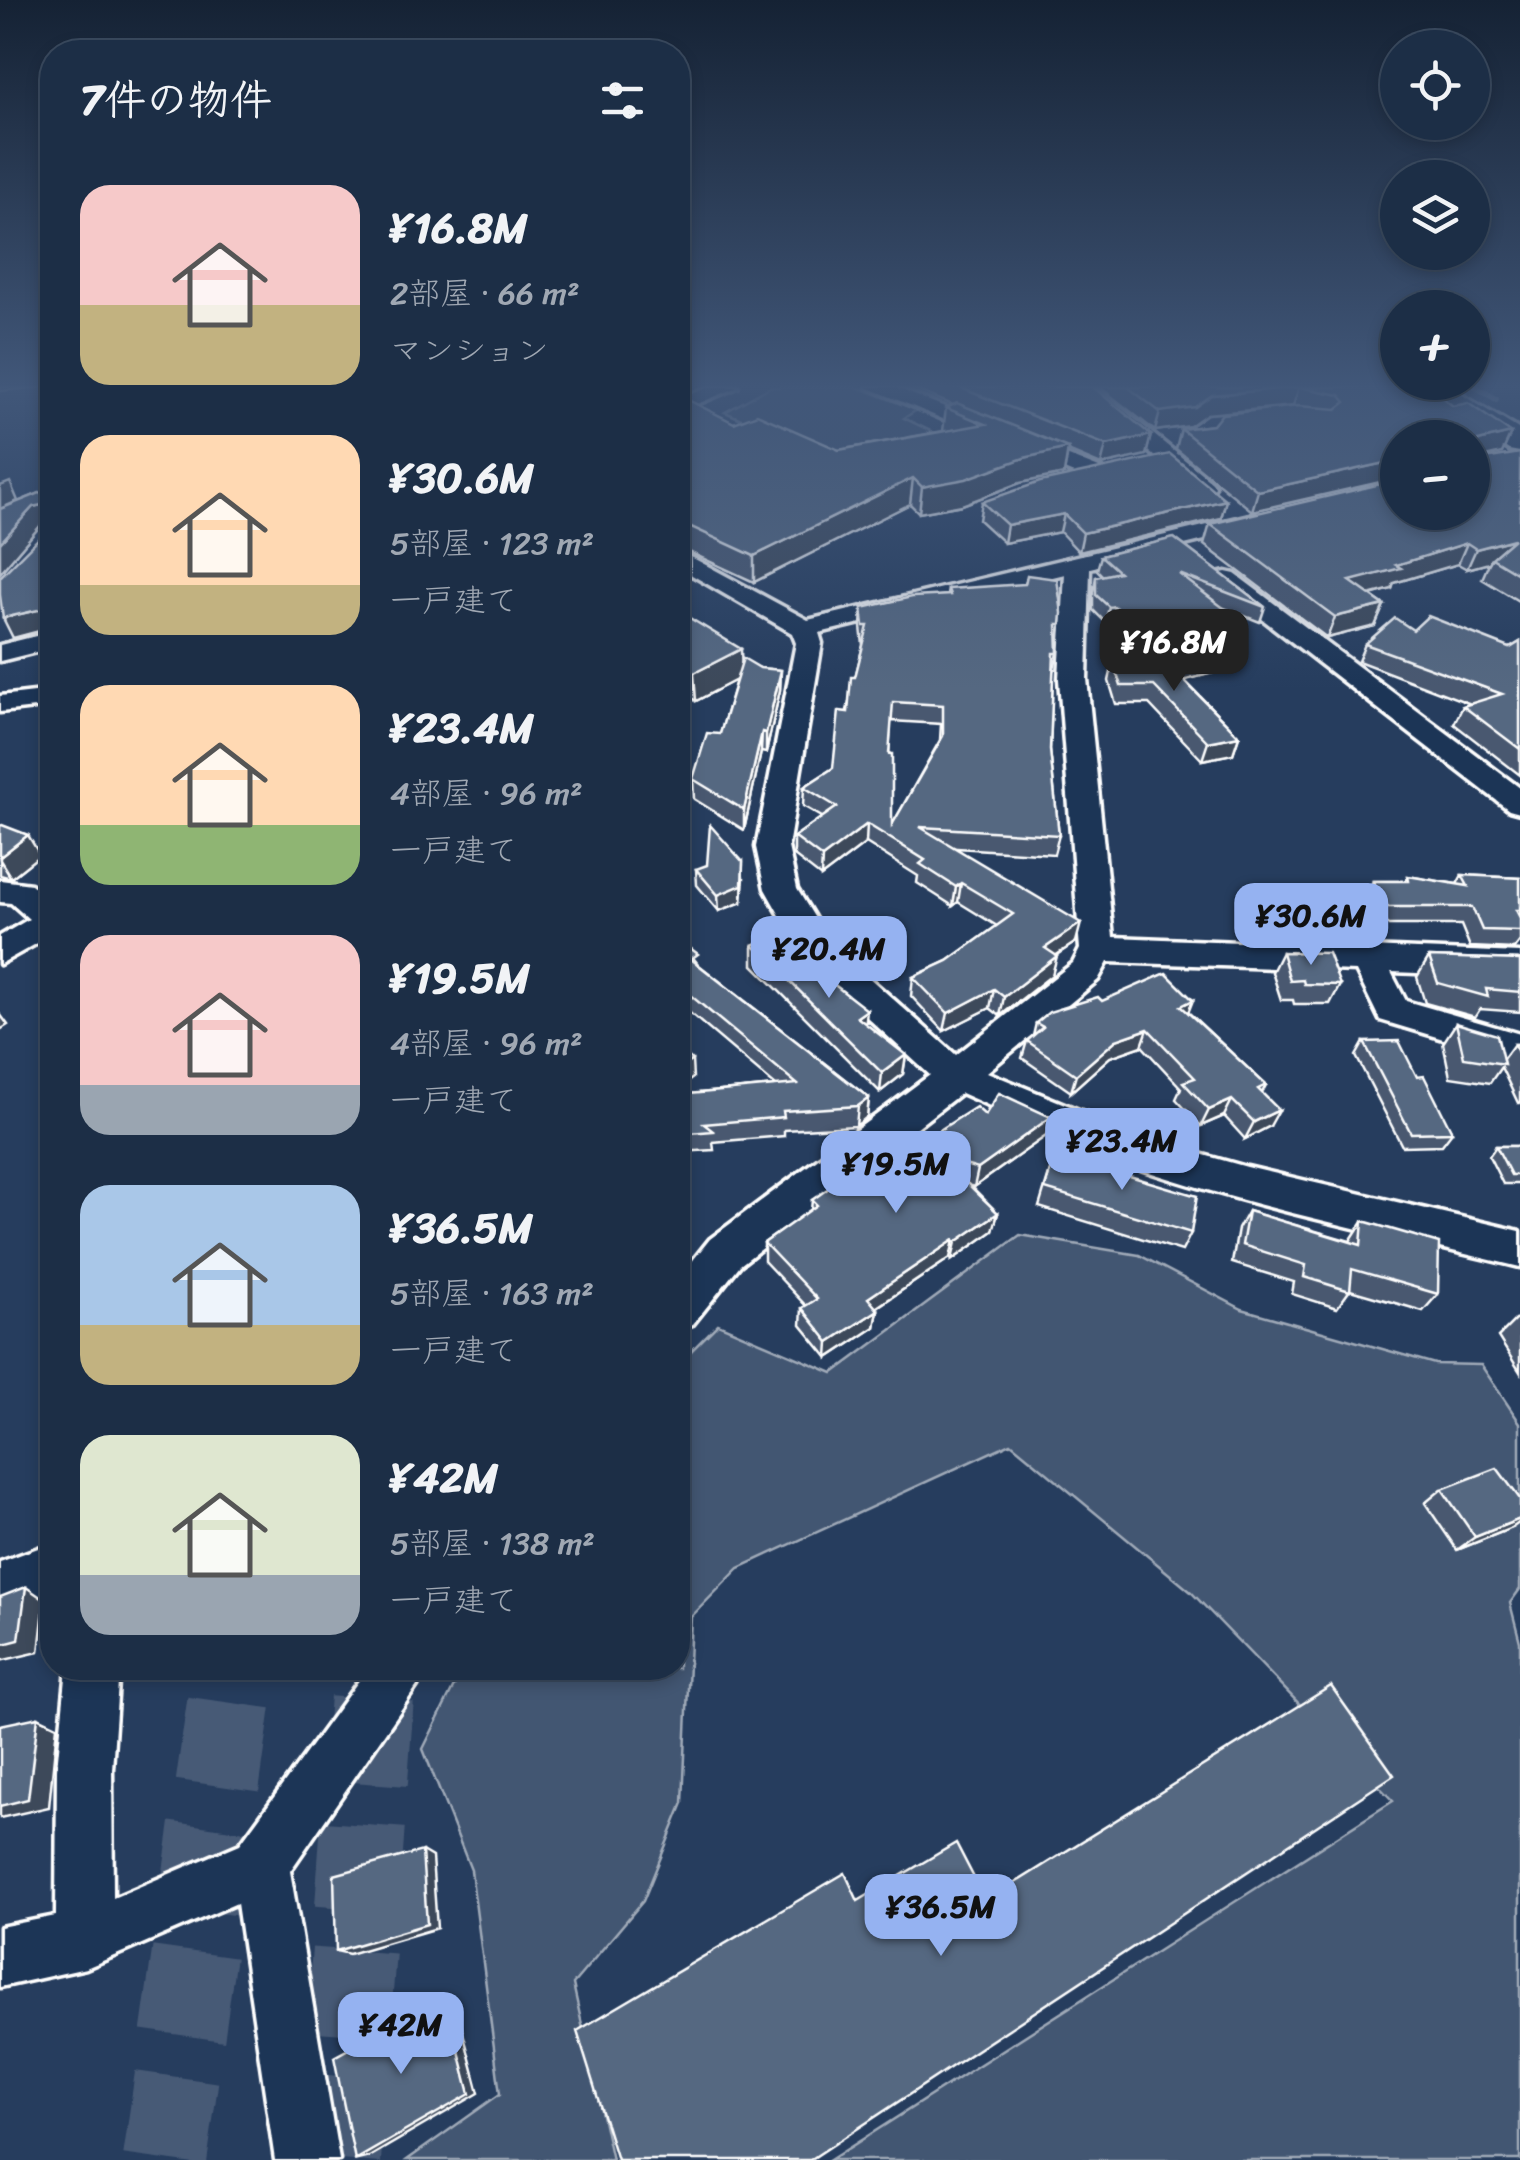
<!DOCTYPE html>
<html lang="ja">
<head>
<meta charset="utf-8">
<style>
	body { margin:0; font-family:Sriracha,"Klee One",sans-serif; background:#25364d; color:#f1f3f6; height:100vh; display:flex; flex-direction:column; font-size:38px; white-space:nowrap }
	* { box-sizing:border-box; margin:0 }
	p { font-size:32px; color:#a0a8b3 }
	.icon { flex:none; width:55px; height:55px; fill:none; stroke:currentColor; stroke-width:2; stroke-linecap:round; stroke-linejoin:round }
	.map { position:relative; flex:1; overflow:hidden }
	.panel { position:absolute; left:40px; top:40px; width:650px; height:1640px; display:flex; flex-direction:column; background:#1c2e46; border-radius:40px; box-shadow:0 5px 15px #0003,0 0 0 2px #3a4a5f }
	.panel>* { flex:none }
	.buttons { position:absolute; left:1380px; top:30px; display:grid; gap:20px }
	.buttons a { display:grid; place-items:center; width:110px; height:110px; border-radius:50%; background:#1c2e46; box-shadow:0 5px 15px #0003,0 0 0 2px #3a4a5f; font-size:50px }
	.price { position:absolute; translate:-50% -85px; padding:0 22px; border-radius:20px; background:#95b2f1; color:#111; font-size:32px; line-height:65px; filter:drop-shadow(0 2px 5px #0008) }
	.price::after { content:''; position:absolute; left:50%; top:60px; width:30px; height:22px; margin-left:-15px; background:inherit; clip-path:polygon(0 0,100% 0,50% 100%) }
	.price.on { background:#222; color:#fff }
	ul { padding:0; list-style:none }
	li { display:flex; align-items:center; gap:30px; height:250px; padding:0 40px }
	li span { display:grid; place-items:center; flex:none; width:280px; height:200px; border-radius:30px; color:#555 }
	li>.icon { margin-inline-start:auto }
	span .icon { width:120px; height:120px; fill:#fffc; stroke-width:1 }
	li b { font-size:42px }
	h2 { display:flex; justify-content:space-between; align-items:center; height:120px; padding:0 40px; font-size:42px }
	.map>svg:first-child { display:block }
	.green { fill:#425672; stroke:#a0aab8; stroke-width:2.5 }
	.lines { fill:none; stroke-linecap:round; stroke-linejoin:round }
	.stream { stroke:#a4aebb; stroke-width:6 }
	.highway-tunnel { stroke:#475a76; stroke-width:84; stroke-dasharray:84 42; stroke-linecap:butt }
	.minor-casing { stroke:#fff; stroke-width:7 }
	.highway-casing { stroke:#fff; stroke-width:7 }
	.minor { fill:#1d3557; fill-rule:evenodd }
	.highway { fill:#1d3557; fill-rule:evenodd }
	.wall { fill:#49596f; stroke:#fff; stroke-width:2.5; fill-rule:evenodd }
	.shaded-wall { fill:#3c485a; stroke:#fff; stroke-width:2.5 }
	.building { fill:#556781; stroke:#fff; stroke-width:2.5; fill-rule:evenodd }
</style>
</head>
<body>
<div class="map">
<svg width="1520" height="2160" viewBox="0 0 1520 2160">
	<rect width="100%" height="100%" fill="#263d5e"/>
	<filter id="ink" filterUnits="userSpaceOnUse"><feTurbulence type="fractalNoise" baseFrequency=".01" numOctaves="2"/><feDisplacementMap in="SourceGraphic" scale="20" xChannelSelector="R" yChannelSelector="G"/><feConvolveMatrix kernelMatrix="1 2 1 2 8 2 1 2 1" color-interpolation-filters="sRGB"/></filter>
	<g filter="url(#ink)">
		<g class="green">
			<polygon points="770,387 857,387 917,410 904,418 968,449 847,465 725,412"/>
			<polygon points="1020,1235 1139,1255 1242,1309 1435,1364 1481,1365 1520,1423 1520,1589 1510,1603 1520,1642 1520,2160 830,2160 1393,1801 1191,1592 1011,1443 739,1568 691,1617 683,1803 643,1901 573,1984 612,2160 407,2160 500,2094 471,1870 423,1749 463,1668 678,1668 678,1364 718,1324 833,1373"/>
		</g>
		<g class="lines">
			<polyline class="stream" points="1476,387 1496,399"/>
			<g class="highway-tunnel">
				<polyline points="165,2160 234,1668"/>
				<polyline points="339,2160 374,1668"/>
			</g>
			<defs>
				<g id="minor">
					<polygon points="710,387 738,387 678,412 678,399"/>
					<polygon points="867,387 894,387 1104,470 1107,475 1104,480 1088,480"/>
					<polygon points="1073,387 1095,387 1212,482 1215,487 1212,492 1196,492"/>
					<path d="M1254,514L1262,516L1266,521L1262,526L1090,568L1087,679L1113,937L1520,953V977L1391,972L1406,1001L1520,1034V1062L1380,1020L1356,971L1108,962L1098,980L987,1072L1157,1142L1247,1167L1520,1231V1267C1380,1233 1236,1205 1100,1155C1053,1137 1007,1113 961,1093L740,1265L693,1324L678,1329V1279L710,1239L930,1075L806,961L765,889L756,847L796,643L792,633L678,567V550L808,620ZM1065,574L1059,679L1080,949L1073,963L956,1055L830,943L797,889L788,847L822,643L819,633Z"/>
					<polygon points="1226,572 1235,574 1520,788 1520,813 1509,810 1217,584 1214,579 1217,574"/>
					<polygon points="52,632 52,648 0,661 0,645"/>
					<polygon points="52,690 52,706 0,712 0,696"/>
					<polygon points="0,880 31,884 52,902 52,935 0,964 0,936 29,919 11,903 0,902"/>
					<polygon points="52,1543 52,1593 0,1612 0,1562"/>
					<polygon points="67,1668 119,1668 112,1769 113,1898 240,1844 368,1668 425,1668 417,1686 290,1871 339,2160 275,2160 237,1903 86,1968 0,1987 0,1927 56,1916 57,1769"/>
				</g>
				<polygon id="highway" points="1414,387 1449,387 1520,430 1520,452 1509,450"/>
			</defs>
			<use href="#minor" class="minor-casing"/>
			<use href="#highway" class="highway-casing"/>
			<use href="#minor" class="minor"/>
			<use href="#highway" class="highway"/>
		</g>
		<g class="wall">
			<polygon points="909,387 1093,387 1151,435 1146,455 1101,465 1068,451 1064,474 1020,483 962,505 919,513 910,504 754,582 689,552 690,578 678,584 678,395 734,423 839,450 943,431 946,408 953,405"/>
			<polygon points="1100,387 1428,387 1453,406 1511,433 1502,453 1478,458 1478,460 1520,453 1520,602 1482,579 1489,563 1467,569 1458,564 1394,583 1392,589 1370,595 1384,605 1375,626 1327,638 1204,545 1210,524 1472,512 1398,438 1398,478 1252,511 1176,449 1181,429 1213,425 1296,407 1207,414 1190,426 1155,431"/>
			<polygon points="52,483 52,645 45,630 13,638 46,531 46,525 41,525 0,573 0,509 45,491"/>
			<polygon points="1226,500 1221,518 1079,552 1060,532 1004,543 979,520 982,502"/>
			<polygon points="1174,538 1265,607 1260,622 1222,607 1237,637 1212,644 1226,657 1221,671 1184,680 1239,736 1233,754 1202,760 1149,704 1116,704 1109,681 1113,663 1149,653 1111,621 1105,622 1093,610 1093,592 1096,577 1103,576 1097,570 1101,556"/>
			<path d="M948,589L1061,625L1058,642V653L1053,672L1050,750L1059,835L1054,854L956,848L1076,942L1056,955L1052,975L1000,1016L990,1008L944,1031L911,996L913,977L948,961L997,926L958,902L953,906L917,883L918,876L866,843L821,877L794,856V837L822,817L803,806L804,787L833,768L863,645L861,627L862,608L947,595ZM891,721L941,724L940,740L892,825L889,754Z"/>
			<polygon points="678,611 741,663 760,668 781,670 780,690 766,753 761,752 744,830 694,799 693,779 720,734 736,680 696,701 678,689"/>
			<polygon points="1413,630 1510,648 1520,642 1520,775 1454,724 1463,706 1471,704 1358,661 1365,644"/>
			<polygon points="0,826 40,855 11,878 0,875"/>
			<polygon points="696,869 744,878 742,902 719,911 697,885"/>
			<polygon points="1462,875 1520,878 1520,941 1514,949 1470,947 1461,925 1386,925 1376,944 1263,939 1254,911 1263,891 1283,896 1286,891 1366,894 1373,881 1405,881 1408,876 1457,884"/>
			<polygon points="678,939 699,965 869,1098 867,1117 856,1126 784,1130 784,1136 713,1142 714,1150 678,1152 678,1095 776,1086 678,1003"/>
			<polygon points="753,945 865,1024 906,1055 903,1074 880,1092 753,965"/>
			<polygon points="1282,952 1340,985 1330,1004 1294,1004 1293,1000 1281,1000 1272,972"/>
			<polygon points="1429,957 1520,960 1520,1012 1480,1009 1475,1017 1425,1003 1417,977"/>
			<polygon points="1102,1001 1188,1012 1266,1085 1262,1093 1270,1126 1245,1139 1224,1116 1201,1126 1176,1099 1181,1088 1142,1046 1110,1057 1071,1092 1022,1058 1027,1041 1033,1036 1036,1023"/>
			<polygon points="1456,1023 1503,1059 1514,1044 1520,1044 1520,1103 1518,1103 1501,1067 1490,1083 1450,1077 1443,1043"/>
			<polygon points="1364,1042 1417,1077 1452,1132 1442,1145 1402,1146 1356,1056"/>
			<polygon points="985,1115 1046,1136 974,1187 971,1186 998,1213 993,1231 952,1260 950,1258 876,1308 878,1310 875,1327 828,1358 801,1325 802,1308 806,1306 764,1261 764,1243 811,1210 812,1200 851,1186"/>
			<polygon points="1496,1146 1520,1146 1520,1184 1503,1184 1489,1156"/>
			<polygon points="1055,1154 1191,1233 1182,1251 1039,1207"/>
			<polygon points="1248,1211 1350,1241 1363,1221 1438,1294 1423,1311 1350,1290 1337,1308 1292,1294 1294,1282 1232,1263 1238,1229"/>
			<polygon points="1520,1319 1520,1372 1498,1337 1515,1320"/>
			<polygon points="1442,1489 1512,1528 1457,1550 1425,1503"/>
		</g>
		<g class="shaded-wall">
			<polygon points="0,387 46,387 0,391"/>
			<polygon points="1299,387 1293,406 1207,414 1190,426 1155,431 1160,412 1212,395"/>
			<polygon points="1511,433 1502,453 1472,460 1478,441"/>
			<polygon points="1151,435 1146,455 1101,465 1106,445"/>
			<polygon points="1068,448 1064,474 1020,483 962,505 919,513 922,487 1024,458"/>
			<polygon points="1398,460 1398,478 1252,511 1258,491"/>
			<polygon points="913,478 910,504 754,582 754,556"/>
			<polygon points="10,482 18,501 0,509 0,486"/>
			<polygon points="1226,500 1221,518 1079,552 1083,533"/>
			<polygon points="46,504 52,523 41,525 0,573 0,543 33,507"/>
			<polygon points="1064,514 1060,532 1004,543 1007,525"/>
			<polygon points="1514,539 1492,558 1489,563 1467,569 1476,549"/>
			<polygon points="1467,543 1458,564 1394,583 1392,589 1342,602 1350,581 1396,565"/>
			<polygon points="689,552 690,578 678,584 678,557"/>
			<polygon points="1384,605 1375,626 1327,638 1335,617"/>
			<polygon points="1114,606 1111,621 1105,622 1109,607"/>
			<polygon points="42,609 51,628 13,638 3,618"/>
			<polygon points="1242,622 1237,637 1196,649 1201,634"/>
			<polygon points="741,649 742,677 696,701 694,673"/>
			<polygon points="1226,657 1221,671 1182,681 1186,666"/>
			<polygon points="781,670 780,690 766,753 766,733"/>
			<polygon points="762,732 761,752 744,830 744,810"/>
			<polygon points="1239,736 1233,754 1202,760 1208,742"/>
			<polygon points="867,824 866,843 821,877 822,858"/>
			<polygon points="28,835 40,855 11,878 0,860 0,857"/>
			<polygon points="743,862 742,902 719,911 718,895"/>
			<polygon points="961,883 958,902 953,906 956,887"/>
			<polygon points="1081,923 1076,942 1040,966 1045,948"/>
			<polygon points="1057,956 1052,975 1000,1016 1004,997"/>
			<polygon points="994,989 990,1008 944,1031 948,1013"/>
			<polygon points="1193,1000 1186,1018 1181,1006"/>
			<polygon points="867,1010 865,1030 857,1017"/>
			<polygon points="0,1014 8,1025 0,1030"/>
			<polygon points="1148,1029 1142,1046 1110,1057 1071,1092 1076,1075 1116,1040"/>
			<polygon points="906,1055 903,1074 880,1092 882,1073"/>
			<polygon points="692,1060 693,1078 678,1089 678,1070"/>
			<polygon points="869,1098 867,1117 856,1126 858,1106"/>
			<polygon points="1232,1100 1224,1116 1201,1126 1209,1110"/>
			<polygon points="1279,1110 1270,1126 1245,1139 1254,1122"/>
			<polygon points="1051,1117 1046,1136 974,1187 978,1169"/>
			<polygon points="998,1213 993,1231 952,1260 956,1242"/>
			<polygon points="954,1240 950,1258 865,1315 868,1298"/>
			<polygon points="878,1310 875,1327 828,1358 829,1342"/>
			<polygon points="1520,1519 1520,1522 1512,1528 1457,1550 1475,1537"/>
			<polygon points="26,1587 45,1600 39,1652 0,1661 0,1645"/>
			<polygon points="38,1717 57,1726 49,1807 0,1818 0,1806"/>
			<polygon points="422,1851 432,1857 437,1928 349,1954 336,1951"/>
			<polygon points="445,1996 454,1998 479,2093 369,2157 357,2160"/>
		</g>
		<g class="building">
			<polygon points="958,387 1093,387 1151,435 1106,445"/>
			<polygon points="1128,387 1428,387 1453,406 1468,403 1511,433 1478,441 1478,460 1520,453 1520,575 1492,558 1514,539 1476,549 1467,543 1396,565 1401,568 1350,581 1384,605 1335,617 1210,524 1398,480 1398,512 1472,512 1472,438 1398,438 1398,460 1258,491 1181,429 1213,425 1222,414 1299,406 1337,409 1346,402 1340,395 1299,387 1212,395 1195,407 1160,412"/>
			<polygon points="678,395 734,423 757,414 839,450 985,424 946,408 957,403 1068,448 1024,458 966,479 922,487 913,478 754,556 678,521"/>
			<polygon points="1170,454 1226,500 1083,533 1064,514 1007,525 982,502 1040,482"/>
			<polygon points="47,483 52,483 52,631 45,630 46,613 42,609 3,618 0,595 0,577 46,531 46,504 33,507 0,543 0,509 45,491"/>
			<polygon points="1174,538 1265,607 1179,574 1242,622 1201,634 1226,657 1186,666 1114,606 1109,607 1096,595 1096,577 1119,572 1101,556"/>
			<polygon points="678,544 689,552 678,557"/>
			<path d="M1027,575L1057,579L1062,613L1061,625H1057L1058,653H1054L1050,750L1059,835L920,827L1081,923L1045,948L1057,956L1004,997L994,989L948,1013L913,977L948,961L1013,914L961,883L956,887L920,864L925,860L867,824L822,858L794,837L837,807L804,787L833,768L839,711L848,712L851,677H855L868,626H864L862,608L912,597L950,595L948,589L1025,584ZM893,702L943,705V736L892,825V754H889Z"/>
			<polygon points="678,611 741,649 694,673 678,663"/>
			<polygon points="1428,616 1510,648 1520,642 1520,749 1463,706 1502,694 1365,644 1395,618 1413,630"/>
			<polygon points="1156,652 1239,736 1208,742 1154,686 1121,686 1113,663"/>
			<polygon points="743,658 760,668 781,670 766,733 762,732 744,810 693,779 707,733 720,734"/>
			<polygon points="2,825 28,835 0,857 0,826"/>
			<polygon points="710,825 743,862 742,885 718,895 696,869 707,865"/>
			<polygon points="1462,875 1520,878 1520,910 1516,910 1520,918 1520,931 1482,930 1472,907 1384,907 1373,881 1409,881 1408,876 1468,886"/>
			<polygon points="1263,891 1284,896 1286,891 1372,894 1387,924 1272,919"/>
			<polygon points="780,932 836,986 867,1010 857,1017 906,1055 882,1073 753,945"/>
			<polygon points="678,939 698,954 691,959 869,1098 858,1106 783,1111 784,1117 704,1124 713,1131 678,1134 678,1095 797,1084 678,985"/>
			<polygon points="1282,952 1328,953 1340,985 1304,984 1303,980 1290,981"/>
			<polygon points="1429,957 1520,960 1520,992 1486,989 1488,997 1438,983"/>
			<polygon points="1166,973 1193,1000 1181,1006 1266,1085 1258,1089 1279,1110 1254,1122 1232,1100 1209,1110 1183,1082 1195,1078 1148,1029 1116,1040 1076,1075 1027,1041 1043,1027 1036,1023 1049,1012 1098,997 1102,1001"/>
			<polygon points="1456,1023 1497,1035 1504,1064 1464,1058"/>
			<polygon points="1399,1041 1417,1077 1424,1076 1452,1132 1411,1133 1364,1042"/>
			<polygon points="1514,1044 1520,1044 1520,1057"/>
			<polygon points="678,1048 692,1060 678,1070"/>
			<polygon points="999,1093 1051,1117 978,1169 941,1158 998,1213 956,1242 954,1240 868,1298 878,1310 829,1342 802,1308 817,1299 764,1243 817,1205 812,1200 843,1178 851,1186 976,1107 985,1115"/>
			<polygon points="1496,1146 1520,1146 1520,1175 1511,1175"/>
			<polygon points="1055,1154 1197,1196 1191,1233 1045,1189"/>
			<polygon points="1248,1211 1361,1245 1363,1221 1439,1243 1438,1294 1352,1269 1350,1291 1304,1277 1306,1265 1242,1245"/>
			<polygon points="1497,1468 1520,1499 1520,1519 1475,1537 1442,1489"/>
			<polygon points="26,1587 19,1640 0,1645 0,1597"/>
			<polygon points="1331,1686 1394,1775 810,2160 617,2160 577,2031 845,1873 858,1901 956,1843 986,1901"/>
			<polygon points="38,1717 28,1799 0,1806 0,1725"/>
			<polygon points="422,1851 427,1924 336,1951 334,1875"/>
			<polygon points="445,1996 470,2094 355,2160 334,2057"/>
		</g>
	</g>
	<linearGradient id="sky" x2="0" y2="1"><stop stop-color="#152234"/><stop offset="0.56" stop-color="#415779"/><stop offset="1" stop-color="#415779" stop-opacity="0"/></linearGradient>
	<rect width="1520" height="689" fill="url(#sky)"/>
</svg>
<div class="buttons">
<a><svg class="icon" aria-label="locate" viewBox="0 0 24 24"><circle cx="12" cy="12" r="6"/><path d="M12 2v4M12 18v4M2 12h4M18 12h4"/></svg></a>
<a><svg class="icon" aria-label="layers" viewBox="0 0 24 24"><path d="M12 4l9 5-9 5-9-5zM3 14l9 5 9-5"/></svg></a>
<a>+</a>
<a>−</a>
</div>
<b class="price on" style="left:1174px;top:694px">¥16.8M</b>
<b class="price" style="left:1311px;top:968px">¥30.6M</b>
<b class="price" style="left:829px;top:1001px">¥20.4M</b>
<b class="price" style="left:1122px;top:1193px">¥23.4M</b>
<b class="price" style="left:896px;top:1216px">¥19.5M</b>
<b class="price" style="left:941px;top:1959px">¥36.5M</b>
<b class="price" style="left:401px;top:2077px">¥42M</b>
<section class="panel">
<h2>7件の物件<svg class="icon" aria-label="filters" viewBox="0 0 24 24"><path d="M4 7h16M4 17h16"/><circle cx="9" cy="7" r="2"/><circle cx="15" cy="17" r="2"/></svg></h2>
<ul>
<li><span style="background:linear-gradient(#f6c9c9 60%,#c2b280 0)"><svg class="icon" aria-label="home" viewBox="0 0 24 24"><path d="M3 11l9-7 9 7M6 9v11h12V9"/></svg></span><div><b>¥16.8M</b><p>2部屋 · 66 m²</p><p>マンション</p></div></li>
<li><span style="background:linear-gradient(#ffd9b3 75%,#c2b280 0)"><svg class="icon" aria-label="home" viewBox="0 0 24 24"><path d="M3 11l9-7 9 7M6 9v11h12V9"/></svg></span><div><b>¥30.6M</b><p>5部屋 · 123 m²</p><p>一戸建て</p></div></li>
<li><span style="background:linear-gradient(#ffd9b3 70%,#8fb573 0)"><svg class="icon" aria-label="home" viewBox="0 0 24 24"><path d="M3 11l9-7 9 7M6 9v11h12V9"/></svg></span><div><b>¥23.4M</b><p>4部屋 · 96 m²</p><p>一戸建て</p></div></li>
<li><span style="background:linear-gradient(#f6c9c9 75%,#9aa5b1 0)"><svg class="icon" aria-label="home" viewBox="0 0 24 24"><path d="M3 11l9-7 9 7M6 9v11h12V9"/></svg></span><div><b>¥19.5M</b><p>4部屋 · 96 m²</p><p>一戸建て</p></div></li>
<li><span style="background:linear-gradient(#a9c7e8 70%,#c2b280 0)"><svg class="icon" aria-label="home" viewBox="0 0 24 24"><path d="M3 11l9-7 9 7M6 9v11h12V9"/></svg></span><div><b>¥36.5M</b><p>5部屋 · 163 m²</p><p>一戸建て</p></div></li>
<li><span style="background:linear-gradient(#dfe7d0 70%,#9aa5b1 0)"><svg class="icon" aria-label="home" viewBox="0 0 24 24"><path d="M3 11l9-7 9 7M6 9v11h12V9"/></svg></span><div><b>¥42M</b><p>5部屋 · 138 m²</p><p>一戸建て</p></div></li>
</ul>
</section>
</div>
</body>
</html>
